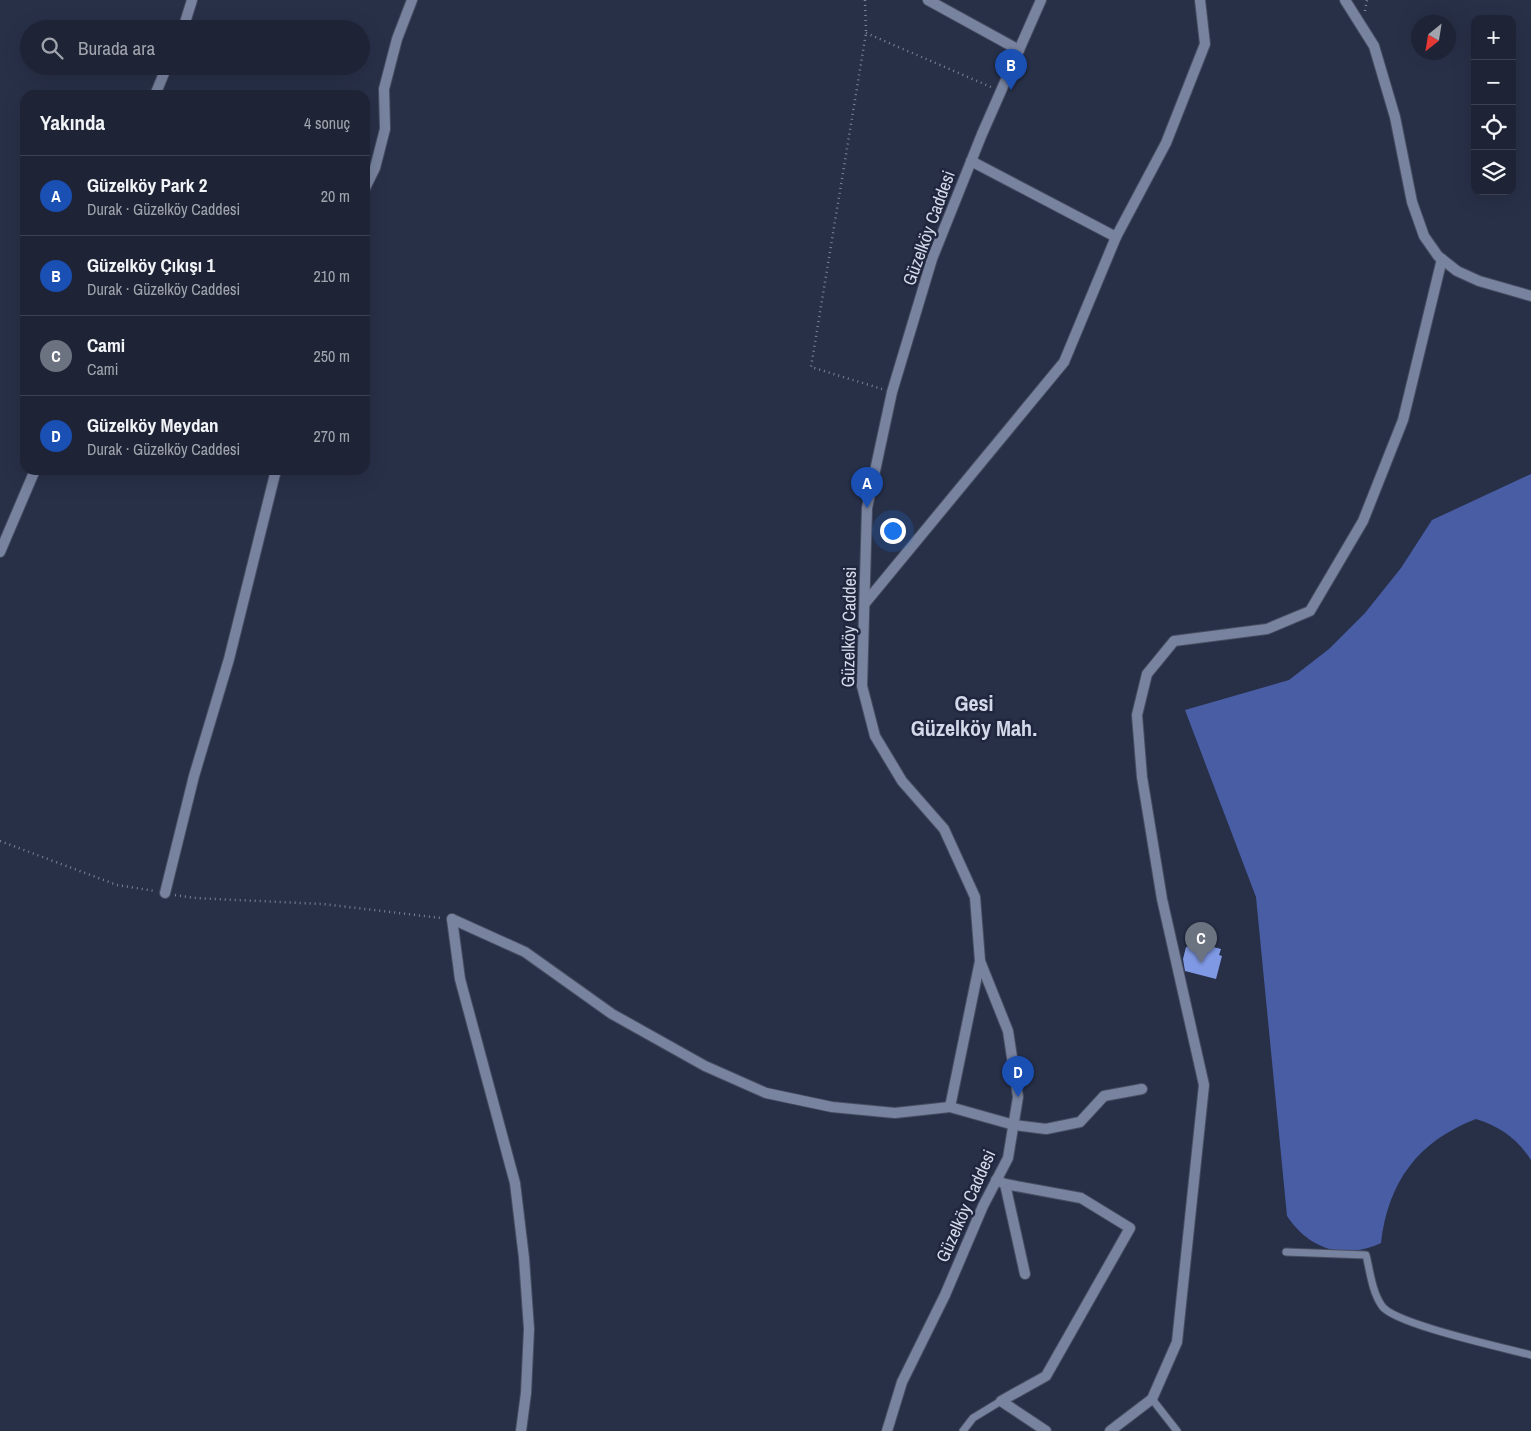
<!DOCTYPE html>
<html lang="tr">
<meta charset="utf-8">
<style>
body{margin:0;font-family:"Archivo Narrow",sans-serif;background:#2b3042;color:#f1f3f6}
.controls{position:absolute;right:15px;top:15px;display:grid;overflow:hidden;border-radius:10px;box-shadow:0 5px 20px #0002}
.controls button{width:45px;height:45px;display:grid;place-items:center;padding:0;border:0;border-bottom:1px solid #3c4151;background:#1e2436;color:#f1f3f6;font:25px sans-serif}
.compass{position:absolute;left:1411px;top:15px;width:45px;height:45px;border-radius:50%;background:#1e2436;box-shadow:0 5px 20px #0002;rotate:210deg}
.you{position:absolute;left:892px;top:530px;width:18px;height:18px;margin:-12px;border:4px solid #fff;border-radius:50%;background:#1a73e8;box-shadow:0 0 0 8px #1a73e833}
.badge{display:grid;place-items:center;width:32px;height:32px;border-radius:50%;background:#9bb4fd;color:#fff;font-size:16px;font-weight:700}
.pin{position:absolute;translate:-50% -41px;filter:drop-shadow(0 1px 2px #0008)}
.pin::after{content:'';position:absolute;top:26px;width:18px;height:15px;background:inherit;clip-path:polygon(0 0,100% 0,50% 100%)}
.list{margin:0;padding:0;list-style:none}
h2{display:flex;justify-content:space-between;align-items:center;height:65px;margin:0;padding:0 20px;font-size:21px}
h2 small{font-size:16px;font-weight:400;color:#a1a4ad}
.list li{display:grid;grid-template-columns:32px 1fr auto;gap:15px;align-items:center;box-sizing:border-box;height:80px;padding:0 20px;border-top:1px solid #3c4151}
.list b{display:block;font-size:19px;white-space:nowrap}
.list p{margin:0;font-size:16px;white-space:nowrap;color:#a1a4ad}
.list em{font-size:16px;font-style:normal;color:#a1a4ad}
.icon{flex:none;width:28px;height:28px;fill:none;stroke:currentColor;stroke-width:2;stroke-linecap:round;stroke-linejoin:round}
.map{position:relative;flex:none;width:1531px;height:1431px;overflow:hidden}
.search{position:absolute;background:#1e2436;box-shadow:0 5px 20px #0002;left:20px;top:20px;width:350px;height:55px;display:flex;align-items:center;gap:12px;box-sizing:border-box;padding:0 18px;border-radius:28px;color:#a1a4ad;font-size:19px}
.panel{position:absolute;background:#1e2436;box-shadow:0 5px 20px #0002;left:20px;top:90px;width:350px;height:385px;border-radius:15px}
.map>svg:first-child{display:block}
</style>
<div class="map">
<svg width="1531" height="1431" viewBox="0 0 1531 1431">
<rect width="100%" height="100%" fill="#283048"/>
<!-- forest -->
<path fill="#485da4" d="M 1531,474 L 1531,1160 C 1518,1139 1499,1126 1476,1119 C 1418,1141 1388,1182 1381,1243 C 1344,1260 1310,1250 1287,1216 L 1256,897 L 1185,710 L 1289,680 L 1329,649 L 1365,613 L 1401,568 L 1432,520 Z"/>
<!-- building -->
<polygon fill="#8099e5" points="1191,941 1221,949 1219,955 1222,956 1216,979 1185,971 1183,959 1186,947 1189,947"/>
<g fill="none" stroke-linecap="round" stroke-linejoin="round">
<defs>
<g id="service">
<path d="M 1286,1252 L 1366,1255 C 1370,1271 1372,1292 1382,1306 C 1394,1324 1505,1348 1531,1355"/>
<polyline points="1152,1399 1177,1431"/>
<polyline points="963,1431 973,1418 1001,1401"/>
</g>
<g id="minor">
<polyline points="928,0 1019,50"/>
<polyline points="183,29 192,0"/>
<polyline points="155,95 167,66"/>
<polyline points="971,161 1116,237"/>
<polyline points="365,188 375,168 385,129 384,89 397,39 412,0"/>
<polyline points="0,552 35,470"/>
<polyline points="866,602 1064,362 1116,237 1166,143 1205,44 1200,0"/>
<polyline points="165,893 194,776 229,659 276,470"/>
<polyline points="452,919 525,952 612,1014 705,1066 766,1093 832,1107 895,1113 950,1107"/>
<polyline points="452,919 460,979 515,1183 524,1258 529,1329 526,1393 521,1431"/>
<polyline points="980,961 950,1107 1014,1125 1046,1129 1080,1122 1104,1096 1142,1089"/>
<polyline points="996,1180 1005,1184 1081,1198 1130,1228 1046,1376 1001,1401 1046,1431"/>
<polyline points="1005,1184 1025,1274"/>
<polyline points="1110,1431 1152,1399 1177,1342 1204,1085 1162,899 1142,777 1137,715 1147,674 1174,641 1267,629 1310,611 1363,521 1403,420 1442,259"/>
</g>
<g id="tertiary">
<polyline points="1345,0 1374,46 1395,117 1412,202 1424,236 1438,256 1457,271 1479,281 1531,296"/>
<polyline points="887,1431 902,1382 945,1295 983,1206 1008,1158 1018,1097 1008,1031 980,961 975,897 944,829 902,781 875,736 862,686 867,508 892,392 932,259 982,134 1041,0"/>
</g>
</defs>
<!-- service casing -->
<use href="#service" stroke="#474e62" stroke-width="9"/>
<!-- minor casing -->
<use href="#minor" stroke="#474e62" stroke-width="12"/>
<!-- tertiary casing -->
<use href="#tertiary" stroke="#474e62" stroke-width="12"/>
<!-- path -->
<g stroke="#7c8397" stroke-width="2.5" stroke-dasharray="1 4" stroke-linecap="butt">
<polyline points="865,0 866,33 811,367 882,389"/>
<polyline points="1365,11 1367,0"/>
<polyline points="866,33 991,87"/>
<polyline points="0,841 117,885 155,891"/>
<polyline points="175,895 194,898 323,904 441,918"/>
</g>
<!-- service -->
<use href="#service" stroke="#78839f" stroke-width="7"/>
<!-- minor -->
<use href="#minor" stroke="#78839f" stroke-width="10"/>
<!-- tertiary -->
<use href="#tertiary" stroke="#78839f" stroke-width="10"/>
</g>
<g text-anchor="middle" stroke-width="5" stroke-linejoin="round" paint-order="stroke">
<!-- street labels -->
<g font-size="18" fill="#d3d9e9" stroke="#1f263e">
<text transform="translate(929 228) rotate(-70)" y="6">Güzelköy Caddesi</text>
<text transform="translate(849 627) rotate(-89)" y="6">Güzelköy Caddesi</text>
<text transform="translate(966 1206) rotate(-66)" y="6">Güzelköy Caddesi</text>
</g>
<!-- district labels -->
<g font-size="22" font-weight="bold" fill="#d3d9e9" stroke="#1f263e">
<text x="974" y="711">Gesi<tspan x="974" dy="25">Güzelköy Mah.</tspan></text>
</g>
</g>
</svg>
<div class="controls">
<button>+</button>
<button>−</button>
<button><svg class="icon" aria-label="locate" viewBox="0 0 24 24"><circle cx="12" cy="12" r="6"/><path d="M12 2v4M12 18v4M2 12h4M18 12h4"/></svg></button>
<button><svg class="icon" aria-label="layers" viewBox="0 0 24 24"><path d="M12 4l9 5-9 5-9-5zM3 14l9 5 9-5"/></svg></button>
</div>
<svg class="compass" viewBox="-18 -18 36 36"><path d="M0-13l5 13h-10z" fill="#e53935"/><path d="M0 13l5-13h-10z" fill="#a1a4ad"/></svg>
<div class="you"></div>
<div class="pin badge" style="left:867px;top:508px;background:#1a4fb4">A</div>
<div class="pin badge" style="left:1011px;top:90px;background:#1a4fb4">B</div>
<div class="pin badge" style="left:1201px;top:963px;background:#6b7280">C</div>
<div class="pin badge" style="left:1018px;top:1097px;background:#1a4fb4">D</div>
<div class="search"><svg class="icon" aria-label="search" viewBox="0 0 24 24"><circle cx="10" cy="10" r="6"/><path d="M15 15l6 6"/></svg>Burada ara</div>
<section class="panel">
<h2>Yakında<small>4 sonuç</small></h2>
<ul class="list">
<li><span class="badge" style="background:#1a4fb4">A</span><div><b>Güzelköy Park 2</b><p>Durak · Güzelköy Caddesi</p></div><em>20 m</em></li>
<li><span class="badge" style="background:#1a4fb4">B</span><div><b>Güzelköy Çıkışı 1</b><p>Durak · Güzelköy Caddesi</p></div><em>210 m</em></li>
<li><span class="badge" style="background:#6b7280">C</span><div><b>Cami</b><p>Cami</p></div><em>250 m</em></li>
<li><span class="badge" style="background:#1a4fb4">D</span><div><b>Güzelköy Meydan</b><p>Durak · Güzelköy Caddesi</p></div><em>270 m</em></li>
</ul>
</section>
</div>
